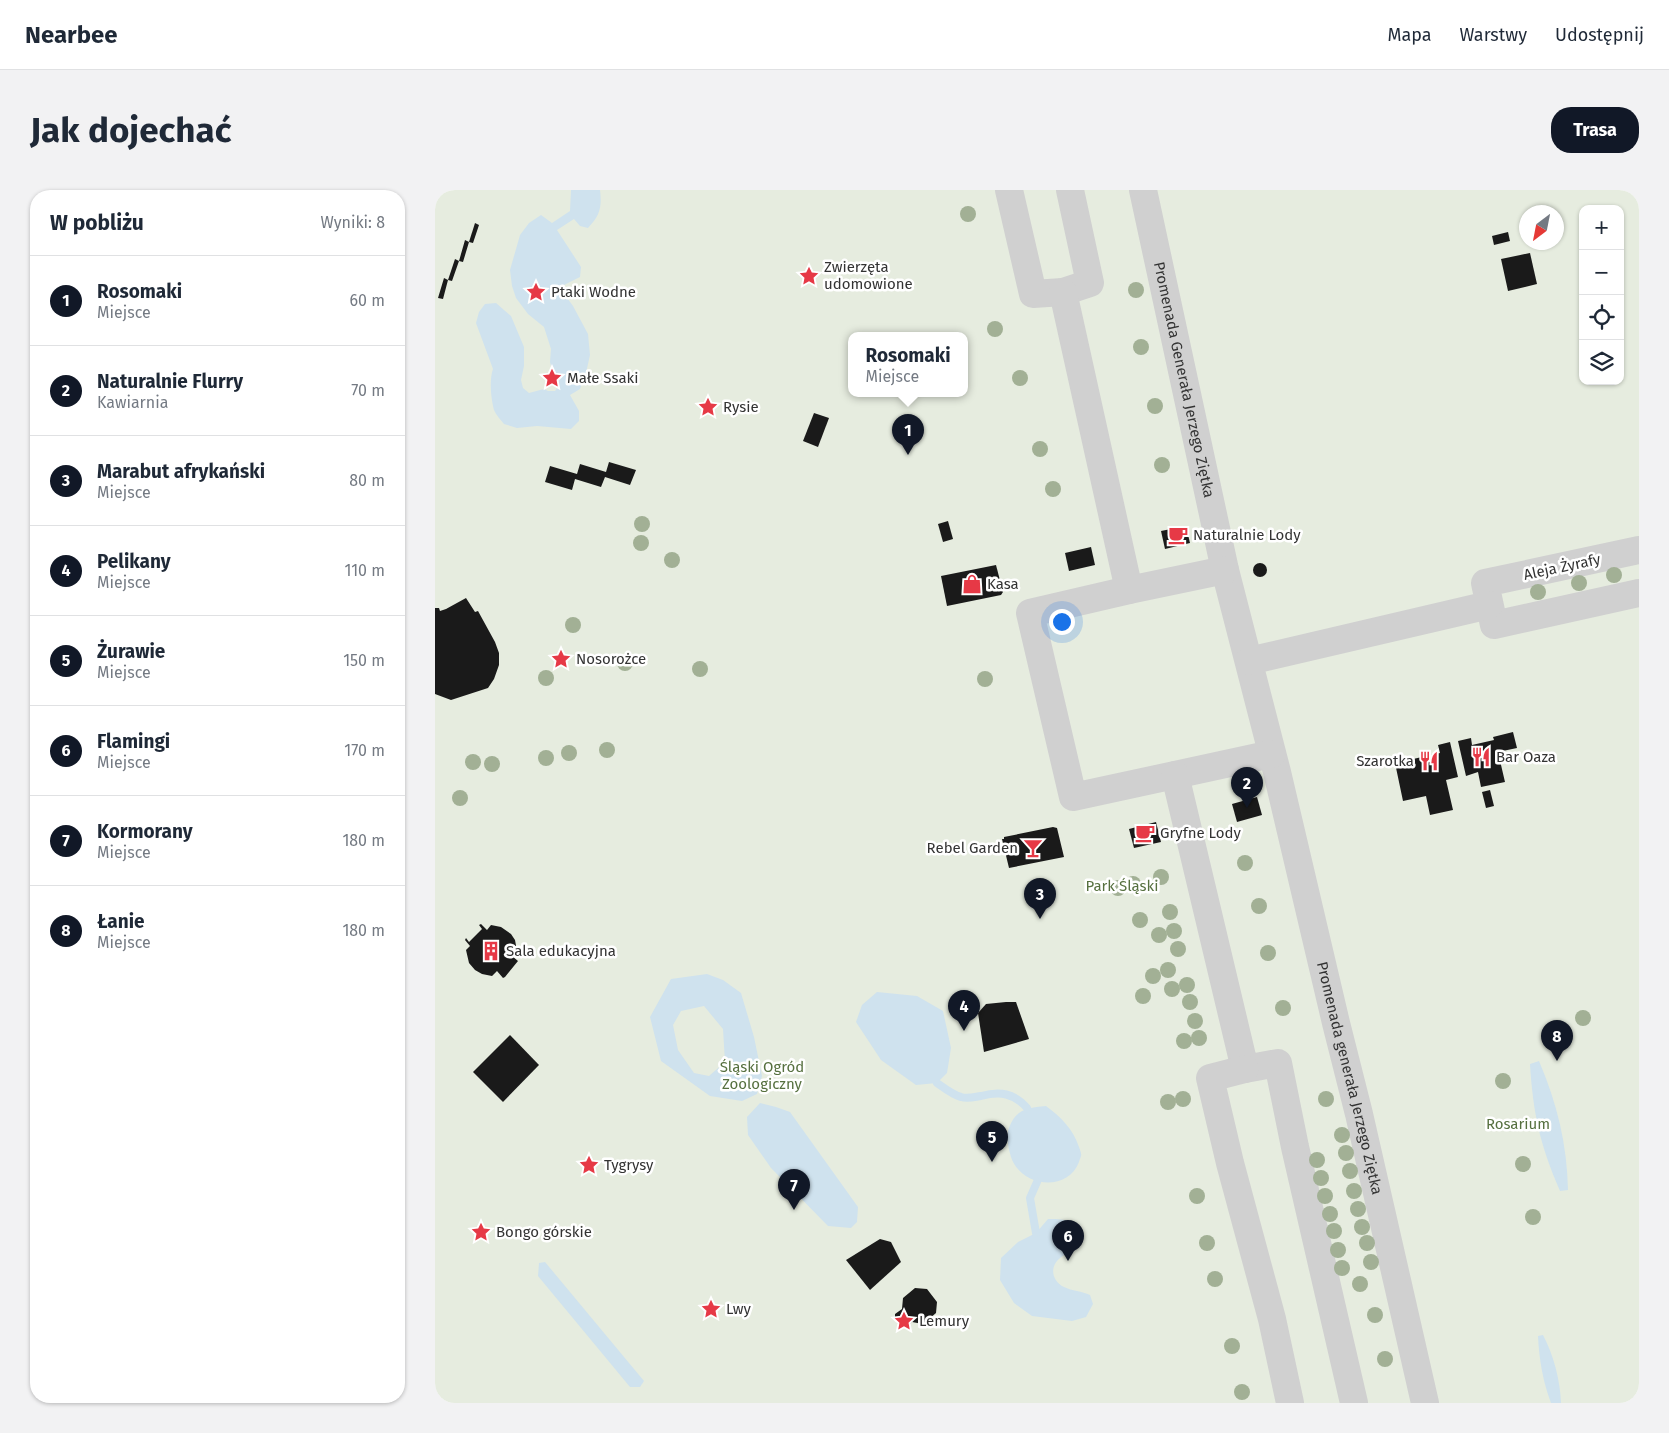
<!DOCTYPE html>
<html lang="pl">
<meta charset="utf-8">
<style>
body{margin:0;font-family:"Fira Sans",sans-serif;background:#f2f2f3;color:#1f2937}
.controls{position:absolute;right:15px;top:15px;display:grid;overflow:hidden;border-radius:10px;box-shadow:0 1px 4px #0004}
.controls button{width:45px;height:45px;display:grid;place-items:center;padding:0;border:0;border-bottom:1px solid #e0e1e3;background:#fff;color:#1f2937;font:25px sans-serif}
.compass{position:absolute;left:1084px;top:15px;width:45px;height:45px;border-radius:50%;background:#fff;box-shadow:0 1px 4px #0004;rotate:212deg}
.you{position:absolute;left:626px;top:431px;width:18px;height:18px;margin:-12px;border:4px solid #fff;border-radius:50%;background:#1a73e8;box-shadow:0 0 0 8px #1a73e833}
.badge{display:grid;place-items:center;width:32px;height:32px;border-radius:50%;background:#111827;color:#fff;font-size:16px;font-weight:700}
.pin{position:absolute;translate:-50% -41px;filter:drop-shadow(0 1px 2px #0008)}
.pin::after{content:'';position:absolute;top:26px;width:18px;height:15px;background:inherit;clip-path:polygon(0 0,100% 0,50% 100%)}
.popup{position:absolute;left:413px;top:142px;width:120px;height:65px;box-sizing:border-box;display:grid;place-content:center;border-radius:10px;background:#fff;filter:drop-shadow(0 1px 4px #0005);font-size:16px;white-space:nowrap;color:#747a83}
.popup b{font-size:19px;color:#1f2937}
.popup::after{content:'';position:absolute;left:50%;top:100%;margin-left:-10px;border:10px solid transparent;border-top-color:#fff}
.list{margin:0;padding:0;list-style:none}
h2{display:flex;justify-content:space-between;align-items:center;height:65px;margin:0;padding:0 20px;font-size:21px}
h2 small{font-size:16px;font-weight:400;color:#747a83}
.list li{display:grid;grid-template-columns:32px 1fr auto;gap:15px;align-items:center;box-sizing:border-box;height:90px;padding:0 20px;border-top:1px solid #e0e1e3}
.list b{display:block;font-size:19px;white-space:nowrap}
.list p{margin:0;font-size:16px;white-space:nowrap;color:#747a83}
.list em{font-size:16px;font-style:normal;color:#747a83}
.icon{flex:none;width:28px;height:28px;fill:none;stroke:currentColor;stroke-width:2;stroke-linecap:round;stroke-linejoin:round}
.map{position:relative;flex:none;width:1204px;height:1213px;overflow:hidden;border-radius:20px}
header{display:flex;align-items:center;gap:30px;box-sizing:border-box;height:70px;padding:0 25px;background:#fff;border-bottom:1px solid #e0e1e3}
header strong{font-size:24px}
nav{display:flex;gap:28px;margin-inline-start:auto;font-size:18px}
.intro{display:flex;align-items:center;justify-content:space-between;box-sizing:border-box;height:120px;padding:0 30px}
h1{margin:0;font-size:35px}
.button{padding:12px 22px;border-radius:20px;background:#111827;color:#fff;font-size:18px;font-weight:700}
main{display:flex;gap:30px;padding:0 30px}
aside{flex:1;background:#fff;border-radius:20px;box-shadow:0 1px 4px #0004}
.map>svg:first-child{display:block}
</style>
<header>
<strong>Nearbee</strong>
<nav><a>Mapa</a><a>Warstwy</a><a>Udostępnij</a></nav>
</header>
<div class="intro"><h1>Jak dojechać</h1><a class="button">Trasa</a></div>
<main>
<aside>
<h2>W pobliżu<small>Wyniki: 8</small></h2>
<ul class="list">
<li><span class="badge">1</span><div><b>Rosomaki</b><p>Miejsce</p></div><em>60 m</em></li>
<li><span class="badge">2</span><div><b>Naturalnie Flurry</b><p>Kawiarnia</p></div><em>70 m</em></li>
<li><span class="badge">3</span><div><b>Marabut afrykański</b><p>Miejsce</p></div><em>80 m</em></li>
<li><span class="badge">4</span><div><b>Pelikany</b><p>Miejsce</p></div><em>110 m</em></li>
<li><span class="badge">5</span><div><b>Żurawie</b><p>Miejsce</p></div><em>150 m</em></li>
<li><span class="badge">6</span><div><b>Flamingi</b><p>Miejsce</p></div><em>170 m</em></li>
<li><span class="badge">7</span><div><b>Kormorany</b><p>Miejsce</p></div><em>180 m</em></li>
<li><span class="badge">8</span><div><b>Łanie</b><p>Miejsce</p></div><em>180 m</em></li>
</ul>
</aside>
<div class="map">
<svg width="1204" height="1213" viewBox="0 0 1204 1213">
<rect width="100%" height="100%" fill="#fff"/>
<!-- green -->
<path fill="#e6ecdf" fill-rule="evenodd" d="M 0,0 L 1204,0 L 1204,1213 L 0,1213 ZM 1148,19 L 1185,19 L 1185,191 L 1148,191 ZM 1092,22 L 1122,22 L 1122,52 L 1092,52 ZM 417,146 L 529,146 L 529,204 L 417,204 Z"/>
<!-- water -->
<g fill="#cfe2ee" fill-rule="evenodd">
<path d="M 136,0 L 165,0 C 167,18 165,25 153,38 L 145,36 L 139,29 L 122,40 L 146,77 L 145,87 L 127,96 L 127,101 L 138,116 L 153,144 L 155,165 L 151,183 L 145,199 L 135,205 L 144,221 L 144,231 L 136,239 L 102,236 L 82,238 L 69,234 C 66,230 61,225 59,220 C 56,209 54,190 58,179 L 41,133 L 44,122 L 50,114 L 61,113 L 76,126 L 89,157 L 89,176 L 86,190 L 88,198 L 94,203 L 109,199 L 113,201 L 120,201 L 123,197 L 118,184 L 115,172 L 116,159 L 109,137 L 93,124 L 81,108 L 77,96 L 75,80 L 85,45 L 94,33 L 106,25 L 117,33 L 135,21 Z"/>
<path d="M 272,784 L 288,790 L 306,803 L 319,847 L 327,886 L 322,904 L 307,911 L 275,906 L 226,871 L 215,827 L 236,789 ZM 269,816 L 288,839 L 290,872 L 274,886 L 259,883 L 243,860 L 238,835 L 246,821 Z"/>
<polygon points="442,802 482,806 508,821 516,858 512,883 502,893 481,895 446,870 421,832 427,815"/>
<path d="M 1104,871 C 1122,913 1132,954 1133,1000 L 1125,1001 C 1105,955 1098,924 1095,874 Z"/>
<polygon points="325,913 341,917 355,922 423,1017 422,1032 416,1038 393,1036 336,978 313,945 312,927"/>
<path d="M 611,916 C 626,927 638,939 644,957 C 645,960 646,962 646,964 C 647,965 644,971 644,972 C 632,1003 586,997 576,967 C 574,960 571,948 573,941 C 580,919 591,918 611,916 Z"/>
<path d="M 613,1029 C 627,1029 639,1029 648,1043 C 647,1047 647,1051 644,1054 C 639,1061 631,1063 625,1068 C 614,1077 617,1091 629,1097 C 637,1101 647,1101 655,1105 L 658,1114 L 651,1127 L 637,1131 L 597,1126 L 579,1113 L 565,1090 L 566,1068 L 583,1052 L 601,1043 Z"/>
<polygon points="110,1072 209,1191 205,1197 195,1197 103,1086 104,1073"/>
<path d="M 1108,1145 C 1119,1166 1125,1190 1126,1213 L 1116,1213 C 1108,1192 1104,1169 1103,1146 Z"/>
</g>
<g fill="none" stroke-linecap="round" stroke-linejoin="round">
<!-- stream -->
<g stroke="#cfe2ee" stroke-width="8">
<path d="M 502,893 C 509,898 518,905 526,907 C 533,909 539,907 546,906 C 565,901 579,903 592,918"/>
<polyline points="601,1043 595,1008 602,992"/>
</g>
</g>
<!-- building -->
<g fill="#1a1a1a">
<polygon points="40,33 44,35 38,53 34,52"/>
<polygon points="1073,42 1075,51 1059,55 1057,46"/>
<polygon points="30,50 34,52 28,72 24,71 17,91 13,90 8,109 3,108 9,88 13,90 20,69 24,71"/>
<polygon points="1095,63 1102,94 1073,101 1066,69"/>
<polygon points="379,223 394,228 383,257 368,251"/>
<polygon points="174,272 201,280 195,295 170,287 166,297 140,289 137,300 110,292 115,276 142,284 145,274 171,282"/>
<polygon points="513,331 518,349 508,352 503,334"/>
<polygon points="751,336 755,353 730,359 726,341"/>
<polygon points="656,357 660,375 634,381 630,363"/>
<circle cx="825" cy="380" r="7"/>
<polygon points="561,375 568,402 566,405 512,416 506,386"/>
<polygon points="31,408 40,422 43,421 60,452 64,463 64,475 59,489 53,498 16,510 0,504 0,418 4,418 5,421 11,419"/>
<polygon points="1078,542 1082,558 1063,562 1070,592 1046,597 1043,582 1031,586 1023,551 1036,548 1037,555 1059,550 1058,547"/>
<polygon points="1015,552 1023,587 1011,590 1018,620 995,625 991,606 968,611 960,573 1005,563 1003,555"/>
<polygon points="1055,600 1059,616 1051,618 1047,602"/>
<polygon points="822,607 827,625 802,632 797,614"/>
<polygon points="721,632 726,652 699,658 694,639"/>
<polygon points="618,637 622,638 629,667 574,678 567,649 569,649 569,647"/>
<polygon points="46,734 52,740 56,735 66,737 76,744 80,750 82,761 77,766 83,771 70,787 68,788 62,781 57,786 47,784 40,780 34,773 31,760 35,756 30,750 31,748 34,752 47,739 44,735"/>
<polygon points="571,812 581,812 594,849 549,862 543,823 551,814"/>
<polygon points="75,845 104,875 68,912 38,882"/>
<polygon points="445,1049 456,1052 466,1072 435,1100 411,1070"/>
<polygon points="480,1098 492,1099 502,1112 501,1123 488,1134 477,1132 471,1137 465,1136 460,1130 460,1124 467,1119 468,1108"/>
</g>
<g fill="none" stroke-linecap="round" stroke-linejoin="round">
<!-- minor -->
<g stroke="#d0d0d0" stroke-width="28">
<polyline points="574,0 598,104 628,102 655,93 635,0"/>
<path id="s1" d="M 708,0 L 790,380 L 842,582 L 901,833 L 924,924 L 990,1213"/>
<polyline points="628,102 694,400"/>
<polyline points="1204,360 1050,393 1059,435 1204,403"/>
<polyline points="790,380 694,400 595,423 638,607 837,564"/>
<polyline points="814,471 1054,415"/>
<polyline points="740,585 810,879 843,873 860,957 919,1213"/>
<polyline points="810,879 775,888 795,973 837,1129 855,1213"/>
</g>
</g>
<!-- trees -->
<g fill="#a2b095">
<circle cx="533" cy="24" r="8"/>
<circle cx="701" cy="100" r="8"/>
<circle cx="560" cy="139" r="8"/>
<circle cx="706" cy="157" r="8"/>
<circle cx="585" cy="188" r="8"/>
<circle cx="720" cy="216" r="8"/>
<circle cx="605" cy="259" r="8"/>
<circle cx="727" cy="275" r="8"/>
<circle cx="618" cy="299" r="8"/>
<circle cx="207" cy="334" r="8"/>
<circle cx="206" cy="353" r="8"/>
<circle cx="237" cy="370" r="8"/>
<circle cx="1179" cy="385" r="8"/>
<circle cx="1144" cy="393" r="8"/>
<circle cx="1103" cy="402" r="8"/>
<circle cx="138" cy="435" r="8"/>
<circle cx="190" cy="473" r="8"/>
<circle cx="265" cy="479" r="8"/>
<circle cx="111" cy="488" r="8"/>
<circle cx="550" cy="489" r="8"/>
<circle cx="172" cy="560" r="8"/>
<circle cx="134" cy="563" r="8"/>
<circle cx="111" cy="568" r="8"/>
<circle cx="38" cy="572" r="8"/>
<circle cx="57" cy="574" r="8"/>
<circle cx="25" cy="608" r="8"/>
<circle cx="810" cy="673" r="8"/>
<circle cx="726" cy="687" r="8"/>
<circle cx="698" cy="694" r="8"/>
<circle cx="683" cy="698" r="8"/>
<circle cx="824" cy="716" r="8"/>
<circle cx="735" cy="722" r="8"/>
<circle cx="705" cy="730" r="8"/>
<circle cx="739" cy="741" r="8"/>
<circle cx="724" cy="745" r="8"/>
<circle cx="743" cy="759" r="8"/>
<circle cx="833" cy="763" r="8"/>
<circle cx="733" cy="780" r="8"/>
<circle cx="718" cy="786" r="8"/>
<circle cx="752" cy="795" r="8"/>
<circle cx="737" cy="799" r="8"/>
<circle cx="708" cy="806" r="8"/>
<circle cx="755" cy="812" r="8"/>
<circle cx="848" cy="818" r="8"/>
<circle cx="1148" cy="828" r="8"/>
<circle cx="760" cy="831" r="8"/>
<circle cx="764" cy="848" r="8"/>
<circle cx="749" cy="851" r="8"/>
<circle cx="1068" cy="891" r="8"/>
<circle cx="748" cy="909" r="8"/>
<circle cx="891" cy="909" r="8"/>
<circle cx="733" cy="912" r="8"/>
<circle cx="907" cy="945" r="8"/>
<circle cx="911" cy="963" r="8"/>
<circle cx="882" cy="970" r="8"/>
<circle cx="1088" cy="974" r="8"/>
<circle cx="915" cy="981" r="8"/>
<circle cx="886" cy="988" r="8"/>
<circle cx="919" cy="1001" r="8"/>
<circle cx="762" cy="1006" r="8"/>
<circle cx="890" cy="1006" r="8"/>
<circle cx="923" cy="1019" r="8"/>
<circle cx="895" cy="1024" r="8"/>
<circle cx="1098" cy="1027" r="8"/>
<circle cx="927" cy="1037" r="8"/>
<circle cx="899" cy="1041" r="8"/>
<circle cx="772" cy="1053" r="8"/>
<circle cx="932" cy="1053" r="8"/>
<circle cx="903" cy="1060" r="8"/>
<circle cx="936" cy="1072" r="8"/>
<circle cx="907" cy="1078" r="8"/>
<circle cx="780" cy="1089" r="8"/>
<circle cx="925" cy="1094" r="8"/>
<circle cx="940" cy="1125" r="8"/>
<circle cx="797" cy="1156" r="8"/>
<circle cx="950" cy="1169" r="8"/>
<circle cx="807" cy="1202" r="8"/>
</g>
<!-- icons -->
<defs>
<symbol id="sight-bare" viewBox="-9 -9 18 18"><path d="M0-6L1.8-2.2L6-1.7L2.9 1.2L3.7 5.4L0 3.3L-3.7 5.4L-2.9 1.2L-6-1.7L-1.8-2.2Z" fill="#e63946" stroke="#fff" stroke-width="2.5" paint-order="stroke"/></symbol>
<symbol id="cafe-bare" viewBox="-9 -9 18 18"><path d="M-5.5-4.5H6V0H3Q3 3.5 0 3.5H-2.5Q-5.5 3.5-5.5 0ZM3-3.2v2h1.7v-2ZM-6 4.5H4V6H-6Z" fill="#e63946" stroke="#fff" stroke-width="2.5" paint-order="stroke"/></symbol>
<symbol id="shop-bare" viewBox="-9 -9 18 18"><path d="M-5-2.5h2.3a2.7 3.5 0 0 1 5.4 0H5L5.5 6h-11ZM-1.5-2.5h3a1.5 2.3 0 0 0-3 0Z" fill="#e63946" stroke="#fff" stroke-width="2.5" paint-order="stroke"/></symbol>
<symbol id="restaurant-bare" viewBox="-9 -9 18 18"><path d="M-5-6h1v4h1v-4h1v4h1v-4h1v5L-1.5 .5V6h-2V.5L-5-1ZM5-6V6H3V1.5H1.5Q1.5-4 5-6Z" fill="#e63946" stroke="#fff" stroke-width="2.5" paint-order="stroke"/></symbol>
<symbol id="bar-bare" viewBox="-9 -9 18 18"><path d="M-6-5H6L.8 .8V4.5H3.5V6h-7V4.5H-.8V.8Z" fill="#e63946" stroke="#fff" stroke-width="2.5" paint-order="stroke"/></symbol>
<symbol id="building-bare" viewBox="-9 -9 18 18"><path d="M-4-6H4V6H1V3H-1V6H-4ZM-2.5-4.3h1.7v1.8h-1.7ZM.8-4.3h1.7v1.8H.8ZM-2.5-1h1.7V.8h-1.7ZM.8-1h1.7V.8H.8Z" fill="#e63946" stroke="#fff" stroke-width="2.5" paint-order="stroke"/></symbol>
</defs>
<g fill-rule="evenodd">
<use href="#sight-bare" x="360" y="72" width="28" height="28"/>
<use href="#sight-bare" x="87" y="88" width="28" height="28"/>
<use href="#sight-bare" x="103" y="174" width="28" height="28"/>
<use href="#sight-bare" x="259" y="203" width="28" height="28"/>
<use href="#cafe-bare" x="729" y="331" width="28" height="28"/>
<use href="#shop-bare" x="523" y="380" width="28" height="28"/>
<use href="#sight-bare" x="112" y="455" width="28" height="28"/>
<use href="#restaurant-bare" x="1032" y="553" width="28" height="28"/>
<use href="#restaurant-bare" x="980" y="557" width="28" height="28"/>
<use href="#cafe-bare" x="696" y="629" width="28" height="28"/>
<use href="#bar-bare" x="584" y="644" width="28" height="28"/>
<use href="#building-bare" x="42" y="747" width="28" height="28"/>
<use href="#sight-bare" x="140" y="961" width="28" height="28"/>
<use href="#sight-bare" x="32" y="1028" width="28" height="28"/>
<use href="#sight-bare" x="262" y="1105" width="28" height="28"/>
<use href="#sight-bare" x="455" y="1117" width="28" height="28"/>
</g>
<g text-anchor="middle" stroke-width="5" stroke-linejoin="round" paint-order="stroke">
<!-- poi labels -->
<g font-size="15" fill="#333" stroke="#fff" text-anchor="start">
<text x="389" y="82">Zwierzęta<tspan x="389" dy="17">udomowione</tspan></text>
<text x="116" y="107">Ptaki Wodne</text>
<text x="132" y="193">Małe Ssaki</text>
<text x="288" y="222">Rysie</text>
<text x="758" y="350">Naturalnie Lody</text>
<text x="552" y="399">Kasa</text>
<text x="141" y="474">Nosorożce</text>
<text x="1061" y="572">Bar Oaza</text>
<text x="979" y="576" text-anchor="end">Szarotka</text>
<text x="725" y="648">Gryfne Lody</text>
<text x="583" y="663" text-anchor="end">Rebel Garden</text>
<text x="71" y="766">Sala edukacyjna</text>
<text x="169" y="980">Tygrysy</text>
<text x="61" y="1047">Bongo górskie</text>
<text x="291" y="1124">Lwy</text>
<text x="484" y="1136">Lemury</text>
</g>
<!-- street labels -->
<g font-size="15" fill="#333" stroke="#fff">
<text dy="5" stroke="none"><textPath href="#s1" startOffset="194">Promenada Generała Jerzego Ziętka</textPath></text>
<text transform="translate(1127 377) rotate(-12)" y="5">Aleja Żyrafy</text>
<text dy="5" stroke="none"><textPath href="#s1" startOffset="912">Promenada generała Jerzego Ziętka</textPath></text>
</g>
<!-- park labels -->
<g font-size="15" fill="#56703f" stroke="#fff">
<text x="687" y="701">Park Śląski</text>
<text x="327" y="882">Śląski Ogród<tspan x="327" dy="17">Zoologiczny</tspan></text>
<text x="1083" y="939">Rosarium</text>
</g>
</g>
</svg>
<div class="controls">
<button>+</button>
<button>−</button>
<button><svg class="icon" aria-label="locate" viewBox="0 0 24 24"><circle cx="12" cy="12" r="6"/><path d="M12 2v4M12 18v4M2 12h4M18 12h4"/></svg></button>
<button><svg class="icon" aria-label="layers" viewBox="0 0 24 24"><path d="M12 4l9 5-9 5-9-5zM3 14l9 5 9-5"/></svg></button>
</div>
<svg class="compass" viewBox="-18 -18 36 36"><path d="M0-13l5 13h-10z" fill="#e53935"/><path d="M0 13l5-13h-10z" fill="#747a83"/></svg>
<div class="you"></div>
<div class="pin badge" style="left:473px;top:265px">1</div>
<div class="popup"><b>Rosomaki</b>Miejsce</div>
<div class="pin badge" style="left:812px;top:618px">2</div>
<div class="pin badge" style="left:605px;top:729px">3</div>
<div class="pin badge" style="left:529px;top:841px">4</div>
<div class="pin badge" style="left:557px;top:972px">5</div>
<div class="pin badge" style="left:633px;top:1071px">6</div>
<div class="pin badge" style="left:359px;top:1020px">7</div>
<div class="pin badge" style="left:1122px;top:871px">8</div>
</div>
</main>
